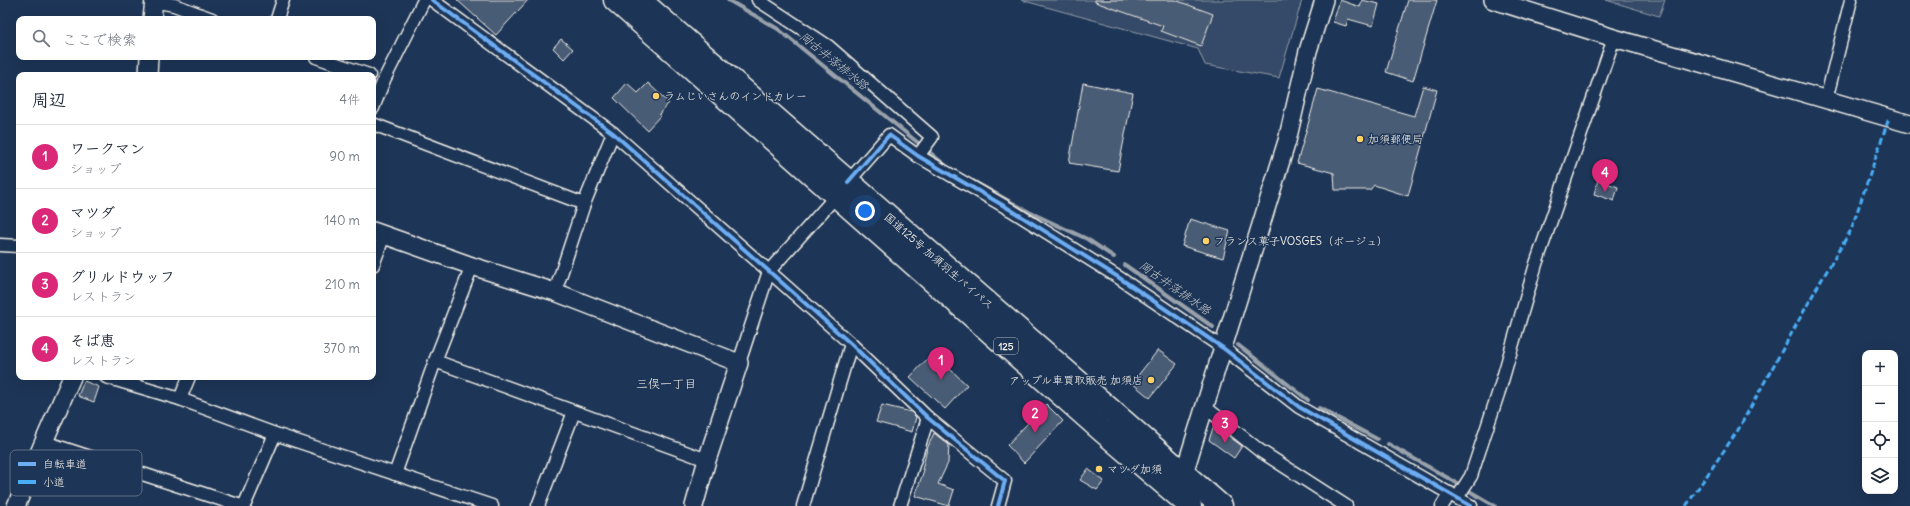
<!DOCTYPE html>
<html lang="ja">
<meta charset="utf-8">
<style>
body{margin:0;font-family:Delius,"Klee One",sans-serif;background:#f2f2f3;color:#1f2937}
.controls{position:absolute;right:12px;bottom:12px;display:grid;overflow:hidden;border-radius:8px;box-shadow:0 4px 16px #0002}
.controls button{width:36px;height:36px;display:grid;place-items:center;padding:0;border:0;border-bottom:1px solid #e0e1e3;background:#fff;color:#1f2937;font:20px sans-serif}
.you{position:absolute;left:865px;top:211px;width:14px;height:14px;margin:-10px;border:3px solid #fff;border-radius:50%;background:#1a73e8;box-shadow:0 0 0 6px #1a73e833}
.badge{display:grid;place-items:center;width:26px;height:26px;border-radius:50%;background:#db2777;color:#fff;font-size:13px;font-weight:700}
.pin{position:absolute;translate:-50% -33px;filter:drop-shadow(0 1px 2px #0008)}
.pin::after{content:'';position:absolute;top:21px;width:14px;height:12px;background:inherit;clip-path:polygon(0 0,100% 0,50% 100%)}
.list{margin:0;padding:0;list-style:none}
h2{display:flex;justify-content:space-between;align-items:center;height:52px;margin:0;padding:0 16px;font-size:17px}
h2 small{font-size:13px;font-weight:400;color:#747a83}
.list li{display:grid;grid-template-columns:26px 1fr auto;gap:12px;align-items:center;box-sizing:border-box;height:64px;padding:0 16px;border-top:1px solid #e0e1e3}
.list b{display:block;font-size:15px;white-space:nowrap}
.list p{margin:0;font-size:13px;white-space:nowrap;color:#747a83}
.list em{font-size:13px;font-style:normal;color:#747a83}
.icon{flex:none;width:22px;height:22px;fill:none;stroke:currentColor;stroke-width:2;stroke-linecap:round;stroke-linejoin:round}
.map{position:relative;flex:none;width:1910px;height:506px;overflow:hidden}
.search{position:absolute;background:#fff;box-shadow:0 4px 16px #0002;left:16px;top:16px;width:360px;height:44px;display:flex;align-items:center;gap:10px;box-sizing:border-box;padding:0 14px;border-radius:8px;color:#747a83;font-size:15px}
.panel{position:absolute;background:#fff;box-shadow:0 4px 16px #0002;left:16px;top:72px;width:360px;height:308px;border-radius:8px}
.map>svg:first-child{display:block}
</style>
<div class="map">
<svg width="1910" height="506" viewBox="0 0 1910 506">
<rect width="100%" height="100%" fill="#1d3557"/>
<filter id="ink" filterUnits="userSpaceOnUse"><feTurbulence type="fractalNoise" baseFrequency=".025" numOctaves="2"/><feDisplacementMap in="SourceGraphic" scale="8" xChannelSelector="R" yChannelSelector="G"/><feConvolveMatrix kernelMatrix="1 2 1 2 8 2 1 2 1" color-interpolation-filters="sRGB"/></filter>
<g filter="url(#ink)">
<!-- green -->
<g fill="#354a67" stroke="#949ea8">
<polygon points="1021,0 1302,0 1279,78 1205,65 1198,49"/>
<polygon points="1606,0 1665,0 1659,16"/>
</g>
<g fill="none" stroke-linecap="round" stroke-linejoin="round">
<!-- stream -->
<g stroke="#9aa2ab" stroke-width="4">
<polyline points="728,0 778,29 922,146"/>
<polyline points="928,151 945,165"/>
<polyline points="973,181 1029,212 1087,239 1114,257"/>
<polyline points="1125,265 1213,327"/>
<polyline points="1238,345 1308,400"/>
<polyline points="1319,408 1377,439"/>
<polyline points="1388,444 1462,486"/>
<polyline points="1471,492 1495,506"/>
</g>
</g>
<!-- building -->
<g fill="#485b74" stroke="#f4f1e8">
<polygon points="457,0 528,0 496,35"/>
<polygon points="1095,0 1175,0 1213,14 1201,46 1161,31 1163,26 1095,2"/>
<polygon points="1340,0 1360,7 1362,0 1379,4 1373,26 1348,19 1346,26 1333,22"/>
<polygon points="1408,0 1437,0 1413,81 1386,72"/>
<polygon points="561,39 573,49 564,59 553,48"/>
<polygon points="627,83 638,93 648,83 669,103 659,114 661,115 647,130 614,98"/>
<polygon points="1083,83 1133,93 1118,171 1069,163"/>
<polygon points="1423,86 1437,90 1408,196 1374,185 1370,190 1335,190 1334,173 1297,163 1318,89 1414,116"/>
<polygon points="1598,180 1618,187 1614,201 1594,194"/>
<polygon points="1190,219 1230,231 1223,258 1182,246"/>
<polygon points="1158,350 1177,364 1150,398 1132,383"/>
<polygon points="933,353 967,385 945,409 910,377"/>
<polygon points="84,381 99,387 94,402 78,396"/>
<polygon points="1046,404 1063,421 1024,463 1007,445"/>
<polygon points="882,405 911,412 916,417 912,432 876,422"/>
<polygon points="1214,425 1242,446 1234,458 1209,440"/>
<polygon points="934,433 949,445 948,463 938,484 954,490 949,506 915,496 924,470 922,470 927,449"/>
<polygon points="1088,469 1104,481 1097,490 1080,480"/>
</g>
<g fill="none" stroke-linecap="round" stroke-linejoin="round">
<defs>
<g id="street">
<polyline points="432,0 613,133 851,344 928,418 1005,481 998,506"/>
<polyline points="758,0 828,46 932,137 918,156"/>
<polyline points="153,1 174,5 212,19"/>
<polyline points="277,19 283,0"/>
<polyline points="316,57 369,75"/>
<polyline points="1826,100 1851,0"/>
<polyline points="373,108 384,80 424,0"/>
<polyline points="373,124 584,204"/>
<polyline points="848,182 889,135 918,156 1011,210 1118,277 1223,348 1299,407 1471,506"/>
<polyline points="0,245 19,246"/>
<polyline points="373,265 384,235"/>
<polyline points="555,292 584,204 613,133"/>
<polyline points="435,361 707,460"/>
<polyline points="739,363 769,271 837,195"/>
<polyline points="106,377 180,399 275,434 492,506"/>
<polyline points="180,399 189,377"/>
<polyline points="1205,407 1259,450 1346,506"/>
<polyline points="44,442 241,506"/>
<polyline points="395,474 435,361 472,266"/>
<polyline points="1457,498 1471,476 1500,388 1536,264 1614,38"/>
<polyline points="244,506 275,434"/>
<polyline points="538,506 574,412"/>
<polyline points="803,506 851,344"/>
<polyline points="900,506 928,418"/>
<polyline points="1442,506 1450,493"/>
</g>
<g id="secondary">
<polyline points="1493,0 1614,38 1910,124"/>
<polyline points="152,19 154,0"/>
<polyline points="148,75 149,57"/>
<polyline points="373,231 472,266 555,292 739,363 707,460 694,506"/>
<polyline points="1181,483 1287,141 1308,51 1324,0"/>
<polyline points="16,506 72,377"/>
</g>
<g id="highway">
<polyline points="615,0 1101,430 1190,506"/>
<polyline points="640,0 1221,506"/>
</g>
</defs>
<!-- street casing -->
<use href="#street" stroke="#f4f1e8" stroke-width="15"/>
<!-- secondary casing -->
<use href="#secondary" stroke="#f4f1e8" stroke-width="20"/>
<!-- highway casing -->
<use href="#highway" stroke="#f4f1e8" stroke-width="25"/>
<!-- street -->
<use href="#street" stroke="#1d3557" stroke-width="12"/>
<!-- secondary -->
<use href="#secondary" stroke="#1d3557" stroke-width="17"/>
<!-- highway -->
<use href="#highway" stroke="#1d3557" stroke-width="22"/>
<!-- quiet -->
<polyline stroke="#49aef6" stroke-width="3" stroke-dasharray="6 3" stroke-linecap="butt" points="1686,506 1738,430 1815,291 1851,230 1889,118"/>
<defs>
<g id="cycleway">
<polyline points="432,0 613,133 851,344 928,418 1005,481 998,506"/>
<polyline points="848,182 889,135 918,156 1011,210 1118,277 1223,348 1299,407 1471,506"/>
</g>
</defs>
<!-- cycleway casing -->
<use href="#cycleway" stroke="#1d3557" stroke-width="6"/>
<!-- cycleway -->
<use href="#cycleway" stroke="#6dadf4" stroke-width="4"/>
</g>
</g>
<!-- markers -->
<g fill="#ffd166" stroke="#1d3557" stroke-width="1.5">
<circle cx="656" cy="96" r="4"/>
<circle cx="1360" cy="139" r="4"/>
<circle cx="1206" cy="241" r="4"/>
<circle cx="1151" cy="380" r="4"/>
<circle cx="1099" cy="469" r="4"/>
</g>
<g text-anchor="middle" stroke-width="3" stroke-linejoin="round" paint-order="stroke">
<!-- shield labels -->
<rect fill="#1d3557" stroke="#b4b9bc" stroke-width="1" x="994" y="338" width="24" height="16" rx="3"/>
<g font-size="10" font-weight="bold" fill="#f4f1e8">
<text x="1006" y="350">125</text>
</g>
<!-- poi labels -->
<g font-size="11" fill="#f4f1e8" stroke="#1d3557" text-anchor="start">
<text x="664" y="100">ラムじいさんのインドカレー</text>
<text x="1368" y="143">加須郵便局</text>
<text x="1214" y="245">フランス菓子VOSGES（ボージュ）</text>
<text x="1143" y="384" text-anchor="end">アップル車買取販売 加須店</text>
<text x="1107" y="473">マツダ加須</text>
</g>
<!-- street labels -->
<g font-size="11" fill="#f4f1e8" stroke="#1d3557">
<text transform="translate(939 261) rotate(41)" y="4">国道125号 加須羽生バイパス</text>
</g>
<!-- water labels -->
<g font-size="12" font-style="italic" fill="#c0c3c4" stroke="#1d3557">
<text transform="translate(834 61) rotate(39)" y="4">岡古井落排水路</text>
<text transform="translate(1175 288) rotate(35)" y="4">岡古井落排水路</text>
</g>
<!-- neighbourhood labels -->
<g font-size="12" fill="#f4f1e8" stroke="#1d3557">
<text x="666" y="388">三俣一丁目</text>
</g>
</g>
<!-- legend -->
<rect x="10" y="450" width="132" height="46" rx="6" fill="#1d3557" stroke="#5e6d82" stroke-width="1"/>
<rect x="18" y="462" width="18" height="4" fill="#6dadf4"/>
<rect x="18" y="480" width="18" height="4" fill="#49aef6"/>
<g font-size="11" fill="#f4f1e8">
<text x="43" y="468">自転車道</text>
<text x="43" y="486">小道</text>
</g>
</svg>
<div class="controls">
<button>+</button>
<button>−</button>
<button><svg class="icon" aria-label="locate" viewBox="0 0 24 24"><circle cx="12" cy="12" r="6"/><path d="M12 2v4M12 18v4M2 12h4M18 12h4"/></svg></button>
<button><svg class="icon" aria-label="layers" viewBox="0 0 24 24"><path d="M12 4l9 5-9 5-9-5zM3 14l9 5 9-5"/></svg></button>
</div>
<div class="you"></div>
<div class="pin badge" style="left:941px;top:380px">1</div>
<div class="pin badge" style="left:1035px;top:433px">2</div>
<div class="pin badge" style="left:1225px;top:443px">3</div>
<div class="pin badge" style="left:1605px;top:192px">4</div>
<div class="search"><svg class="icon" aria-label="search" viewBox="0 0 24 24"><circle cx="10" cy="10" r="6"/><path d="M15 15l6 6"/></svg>ここで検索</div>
<section class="panel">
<h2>周辺<small>4件</small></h2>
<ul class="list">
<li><span class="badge">1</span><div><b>ワークマン</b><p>ショップ</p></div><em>90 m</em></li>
<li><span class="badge">2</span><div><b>マツダ</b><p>ショップ</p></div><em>140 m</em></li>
<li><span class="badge">3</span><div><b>グリルドウッフ</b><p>レストラン</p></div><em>210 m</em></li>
<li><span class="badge">4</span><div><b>そば恵</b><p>レストラン</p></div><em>370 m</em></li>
</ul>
</section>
</div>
